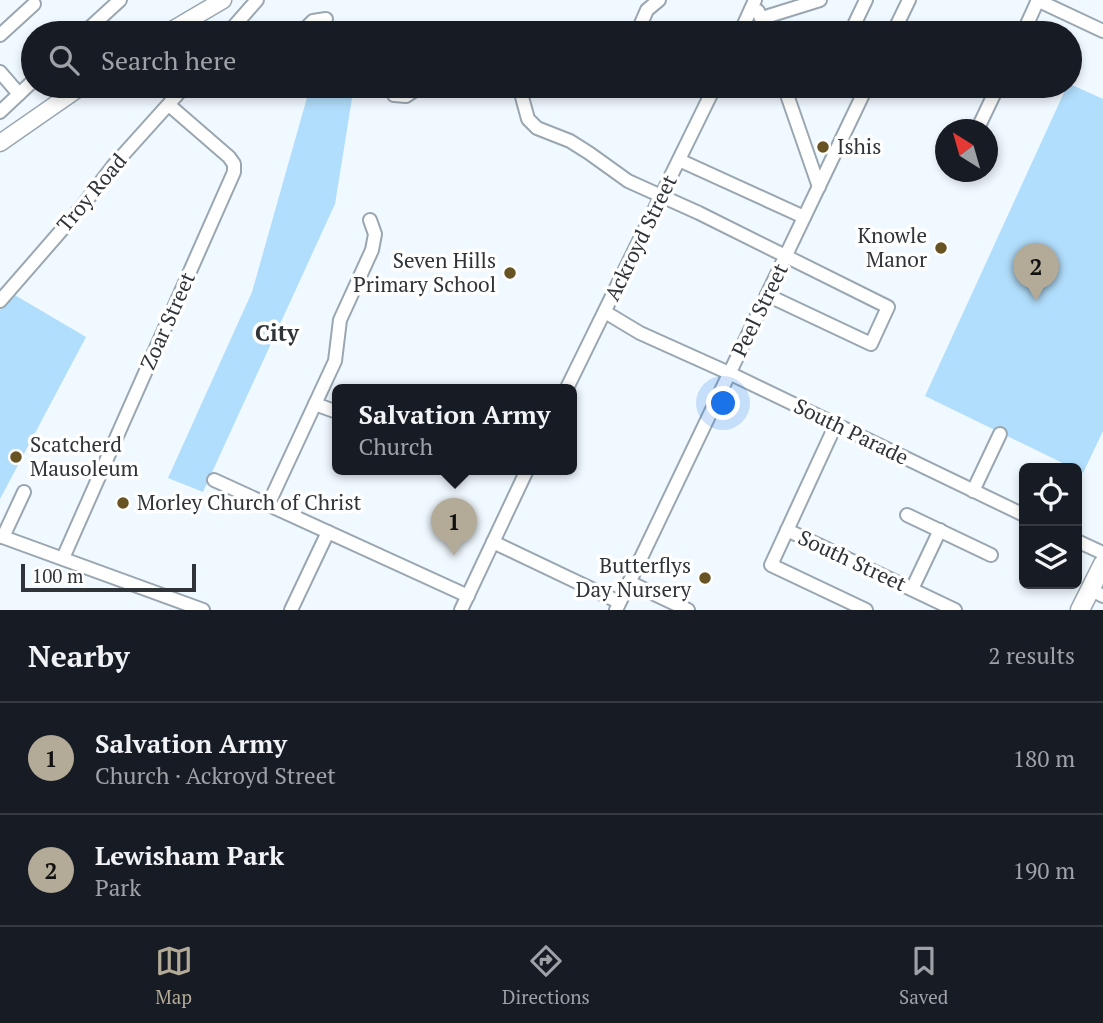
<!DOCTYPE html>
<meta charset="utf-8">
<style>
body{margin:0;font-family:"PT Serif",serif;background:#242831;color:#f1f3f6}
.controls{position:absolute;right:21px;bottom:21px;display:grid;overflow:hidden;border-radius:10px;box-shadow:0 4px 10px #0003}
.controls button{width:63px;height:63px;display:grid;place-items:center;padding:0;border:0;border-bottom:2px solid #363941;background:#171b24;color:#f1f3f6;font:35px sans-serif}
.compass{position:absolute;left:935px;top:119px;width:63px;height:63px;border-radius:50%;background:#171b24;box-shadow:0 4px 10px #0003;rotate:323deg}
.scale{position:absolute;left:21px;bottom:18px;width:175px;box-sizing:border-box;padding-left:7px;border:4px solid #2f3438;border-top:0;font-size:19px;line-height:24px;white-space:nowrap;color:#2f3438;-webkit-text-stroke:5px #fff;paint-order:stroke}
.you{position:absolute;left:724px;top:404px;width:24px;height:24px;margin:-18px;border:5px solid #fff;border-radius:50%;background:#1a73e8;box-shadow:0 0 0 10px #1a73e833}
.badge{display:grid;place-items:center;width:46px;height:46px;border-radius:50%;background:#b3ab97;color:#111;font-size:23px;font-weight:700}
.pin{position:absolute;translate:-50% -58px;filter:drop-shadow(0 2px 4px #0008)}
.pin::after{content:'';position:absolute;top:37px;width:24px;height:21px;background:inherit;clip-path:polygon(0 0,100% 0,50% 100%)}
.popup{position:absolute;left:332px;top:384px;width:245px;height:91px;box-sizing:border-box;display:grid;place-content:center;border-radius:10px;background:#171b24;filter:drop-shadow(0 2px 5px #0005);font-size:23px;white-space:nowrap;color:#9ea1a6}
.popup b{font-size:26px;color:#f1f3f6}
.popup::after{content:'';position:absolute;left:50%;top:100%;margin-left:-14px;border:14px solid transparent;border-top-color:#171b24}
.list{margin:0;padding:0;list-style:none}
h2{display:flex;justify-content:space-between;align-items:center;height:91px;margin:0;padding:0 28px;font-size:30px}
h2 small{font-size:23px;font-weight:400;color:#9ea1a6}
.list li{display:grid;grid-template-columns:46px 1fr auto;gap:21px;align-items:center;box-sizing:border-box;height:112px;padding:0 28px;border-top:2px solid #363941}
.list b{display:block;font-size:26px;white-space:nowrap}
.list p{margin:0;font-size:23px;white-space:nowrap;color:#9ea1a6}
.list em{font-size:23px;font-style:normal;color:#9ea1a6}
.icon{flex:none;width:38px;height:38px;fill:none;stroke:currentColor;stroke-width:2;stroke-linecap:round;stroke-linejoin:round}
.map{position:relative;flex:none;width:1103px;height:610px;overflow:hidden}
.search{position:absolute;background:#171b24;box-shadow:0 4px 10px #0003;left:21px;right:21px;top:21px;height:77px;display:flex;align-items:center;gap:18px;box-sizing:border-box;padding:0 24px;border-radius:38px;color:#9ea1a6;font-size:26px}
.sheet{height:315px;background:#171b24}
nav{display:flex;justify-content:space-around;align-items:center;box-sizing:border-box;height:98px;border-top:2px solid #363941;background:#171b24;font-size:19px;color:#9ea1a6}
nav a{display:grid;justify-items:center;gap:4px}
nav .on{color:#b3ab97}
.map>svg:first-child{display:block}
</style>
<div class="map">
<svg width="1103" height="610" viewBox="0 0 1103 610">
<rect width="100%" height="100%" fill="#f0f9ff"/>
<!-- green -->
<g fill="#b1defc">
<polygon points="1070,84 1103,99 1103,431 1083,473 925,396 1067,86"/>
<polygon points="313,86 354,86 335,204 203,492 168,478 252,292 310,87"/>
<polygon points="13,294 86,337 0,499 0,310"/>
</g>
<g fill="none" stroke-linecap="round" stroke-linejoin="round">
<defs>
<g id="minor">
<polyline points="1037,0 1103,31"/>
<polyline points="758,11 767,33"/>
<polyline points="762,18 820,0"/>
<polyline points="855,23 866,0"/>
<polyline points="84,33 120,0"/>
<polyline points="228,33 257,0"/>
<polyline points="301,33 313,21 326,19"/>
<polyline points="637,33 647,10 659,0"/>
<polyline points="740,33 755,0"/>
<polyline points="893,33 909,0"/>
<polyline points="1023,33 1038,0"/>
<polyline points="0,35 34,4"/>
<polyline points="0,72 19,94"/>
<polyline points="454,86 470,86"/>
<polyline points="519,86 528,119 537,128 570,141 589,153 628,181 699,213 888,307 871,344 767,295"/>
<polyline points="784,86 819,187"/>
<polyline points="394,95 406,96 421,86"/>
<polyline points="0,112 33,81"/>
<polyline points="977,130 998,86"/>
<polyline points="679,160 804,217"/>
<polyline points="0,301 80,209 113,166 185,86"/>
<polyline points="605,312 640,333 729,373 1024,515"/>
<polyline points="566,390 715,86"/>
<polyline points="315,404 337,412"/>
<polyline points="836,424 771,565 866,610"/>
<polyline points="214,480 468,596"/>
<polyline points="973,491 1000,434"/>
<polyline points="268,505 335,361 340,320 372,250 375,234 370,220"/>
<polyline points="907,515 991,555"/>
<polyline points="787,530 955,610"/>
<polyline points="0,536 203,610"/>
<polyline points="3,537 24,492"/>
<polyline points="1077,541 1103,553"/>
<polyline points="493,542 619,602"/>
<polyline points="63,558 234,172 234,164 229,157 169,105"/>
<polyline points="629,582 688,610"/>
<polyline points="912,589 940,530"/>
<polyline points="1090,589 1103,596"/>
<polyline points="291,610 328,532"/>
<polyline points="461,610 527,470"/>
<polyline points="616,610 867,86"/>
</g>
<g id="tertiary">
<polyline points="167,33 223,0"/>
<polyline points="0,143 82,86"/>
</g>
<polyline id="secondary" points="1080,610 1103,564"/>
</defs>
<!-- minor casing -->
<use href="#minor" stroke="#9aa7b1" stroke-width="16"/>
<!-- tertiary casing -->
<use href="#tertiary" stroke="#9aa7b1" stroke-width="19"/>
<!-- secondary casing -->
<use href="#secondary" stroke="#9aa7b1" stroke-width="21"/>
<!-- minor -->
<use href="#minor" stroke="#fff" stroke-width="12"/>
<!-- tertiary -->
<use href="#tertiary" stroke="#fff" stroke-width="16"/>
<!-- secondary -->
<use href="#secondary" stroke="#fff" stroke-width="18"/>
</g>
<!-- markers -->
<g fill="#685423" stroke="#fff" stroke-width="2.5">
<circle cx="823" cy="147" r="7"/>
<circle cx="941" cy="248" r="7"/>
<circle cx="510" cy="273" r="7"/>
<circle cx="16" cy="457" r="7"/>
<circle cx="123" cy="503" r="7"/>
<circle cx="705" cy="578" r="7"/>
</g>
<g text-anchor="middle" stroke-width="7" stroke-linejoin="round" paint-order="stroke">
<!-- poi labels -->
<g font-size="21" fill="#2f3438" stroke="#fff" text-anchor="start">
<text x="837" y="154">Ishis</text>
<text x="927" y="243" text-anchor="end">Knowle<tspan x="927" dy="24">Manor</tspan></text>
<text x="496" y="268" text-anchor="end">Seven Hills<tspan x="496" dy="24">Primary School</tspan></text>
<text x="30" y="452">Scatcherd<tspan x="30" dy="24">Mausoleum</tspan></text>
<text x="137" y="510">Morley Church of Christ</text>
<text x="691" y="573" text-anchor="end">Butterflys<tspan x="691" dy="24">Day Nursery</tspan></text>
</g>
<!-- street labels -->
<g font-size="21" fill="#2f3438" stroke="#fff">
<text transform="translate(92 193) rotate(-50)" y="7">Troy Road</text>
<text transform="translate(641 238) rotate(-64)" y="7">Ackroyd Street</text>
<text transform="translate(760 310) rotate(-64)" y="7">Peel Street</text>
<text transform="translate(168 321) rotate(-66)" y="7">Zoar Street</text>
<text transform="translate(851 432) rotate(26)" y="7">South Parade</text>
<text transform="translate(852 561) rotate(25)" y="7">South Street</text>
</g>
<!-- neighbourhood labels -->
<g font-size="23" font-weight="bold" fill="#2f3438" stroke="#fff">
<text x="277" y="341">City</text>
</g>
</g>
</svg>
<div class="controls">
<button><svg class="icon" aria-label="locate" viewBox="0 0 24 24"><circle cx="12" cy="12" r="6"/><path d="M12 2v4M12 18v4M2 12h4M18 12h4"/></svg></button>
<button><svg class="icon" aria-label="layers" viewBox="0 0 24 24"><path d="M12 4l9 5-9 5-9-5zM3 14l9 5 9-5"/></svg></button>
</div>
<svg class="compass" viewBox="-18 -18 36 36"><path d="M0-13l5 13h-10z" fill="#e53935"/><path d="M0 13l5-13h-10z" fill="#9ea1a6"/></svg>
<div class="scale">100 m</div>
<div class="you"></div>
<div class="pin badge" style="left:454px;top:556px">1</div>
<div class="popup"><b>Salvation Army</b>Church</div>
<div class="pin badge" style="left:1036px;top:301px">2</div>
<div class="search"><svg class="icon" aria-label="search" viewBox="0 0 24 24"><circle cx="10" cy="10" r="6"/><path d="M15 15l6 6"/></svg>Search here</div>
</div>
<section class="sheet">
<h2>Nearby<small>2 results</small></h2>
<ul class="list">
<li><span class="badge">1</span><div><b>Salvation Army</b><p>Church · Ackroyd Street</p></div><em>180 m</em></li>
<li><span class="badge">2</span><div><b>Lewisham Park</b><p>Park</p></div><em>190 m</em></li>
</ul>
</section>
<nav>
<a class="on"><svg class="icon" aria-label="map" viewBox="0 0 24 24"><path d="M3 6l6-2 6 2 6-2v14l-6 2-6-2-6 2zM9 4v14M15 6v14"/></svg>Map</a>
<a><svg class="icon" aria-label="directions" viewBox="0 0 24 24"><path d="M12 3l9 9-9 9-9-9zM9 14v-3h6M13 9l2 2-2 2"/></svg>Directions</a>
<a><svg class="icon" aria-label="saved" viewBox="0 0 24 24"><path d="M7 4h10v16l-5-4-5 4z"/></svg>Saved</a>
</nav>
